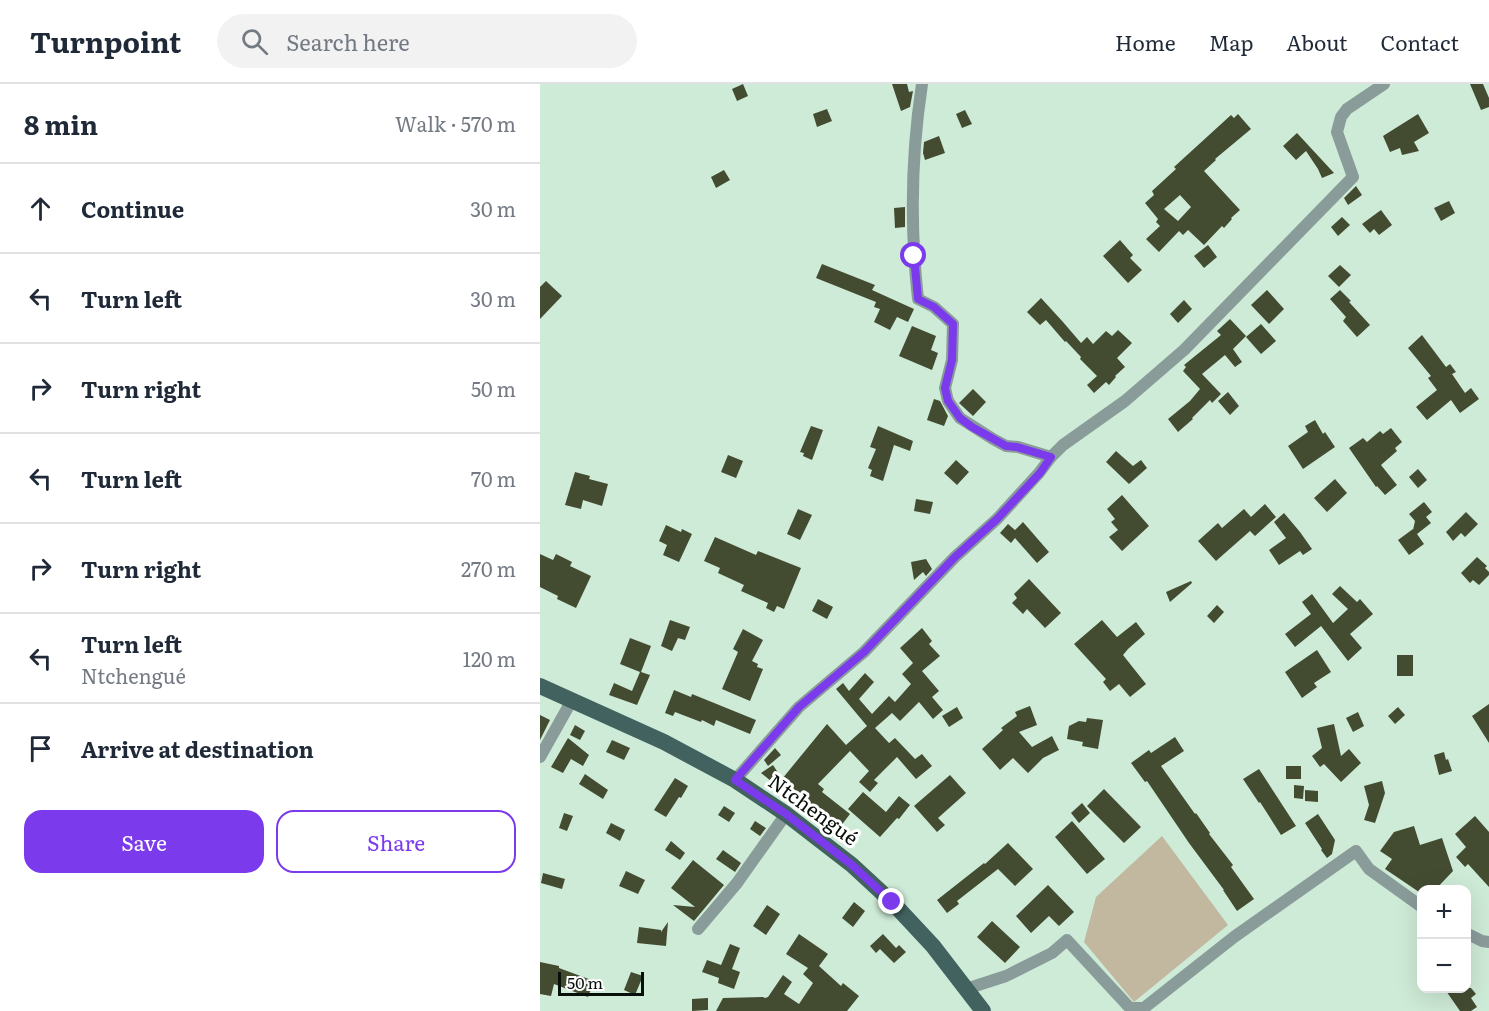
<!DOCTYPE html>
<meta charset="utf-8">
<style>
body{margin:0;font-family:Literata,serif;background:#f2f2f3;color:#1f2937}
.controls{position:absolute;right:18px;bottom:18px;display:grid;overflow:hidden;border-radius:12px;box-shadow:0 6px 24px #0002}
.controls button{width:54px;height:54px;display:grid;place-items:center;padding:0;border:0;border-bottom:2px solid #e0e1e3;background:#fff;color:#1f2937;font:30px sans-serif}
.scale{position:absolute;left:18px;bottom:15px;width:86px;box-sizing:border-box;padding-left:6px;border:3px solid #060f09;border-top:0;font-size:16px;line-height:21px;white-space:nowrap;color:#060f09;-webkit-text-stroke:4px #fff;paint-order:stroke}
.stop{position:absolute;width:18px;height:18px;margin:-14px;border:4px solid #7c3aed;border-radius:50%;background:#fff}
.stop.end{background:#7c3aed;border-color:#fff;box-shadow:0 2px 6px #0008}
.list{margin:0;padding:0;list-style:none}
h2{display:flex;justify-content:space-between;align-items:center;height:78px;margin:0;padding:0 24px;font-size:26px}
h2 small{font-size:20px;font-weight:400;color:#747a83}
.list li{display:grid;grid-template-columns:39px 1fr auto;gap:18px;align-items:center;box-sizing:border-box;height:90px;padding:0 24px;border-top:2px solid #e0e1e3}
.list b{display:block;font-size:22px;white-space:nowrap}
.list p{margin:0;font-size:20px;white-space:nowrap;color:#747a83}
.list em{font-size:20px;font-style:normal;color:#747a83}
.actions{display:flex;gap:12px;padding:18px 24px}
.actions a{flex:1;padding:14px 0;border:2px solid #7c3aed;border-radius:18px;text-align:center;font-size:21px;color:#7c3aed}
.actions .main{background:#7c3aed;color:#fff}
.icon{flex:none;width:33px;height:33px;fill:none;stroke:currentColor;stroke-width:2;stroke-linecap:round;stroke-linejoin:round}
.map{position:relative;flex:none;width:949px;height:927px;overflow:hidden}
header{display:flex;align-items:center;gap:36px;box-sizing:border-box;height:84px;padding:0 30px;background:#fff;border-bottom:2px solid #e0e1e3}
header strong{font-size:28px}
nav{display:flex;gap:33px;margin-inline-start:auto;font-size:21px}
.search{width:420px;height:54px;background:#f2f2f3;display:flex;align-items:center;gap:15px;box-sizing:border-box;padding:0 21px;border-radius:33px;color:#747a83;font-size:22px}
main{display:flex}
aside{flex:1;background:#fff}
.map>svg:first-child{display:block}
</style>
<header>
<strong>Turnpoint</strong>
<div class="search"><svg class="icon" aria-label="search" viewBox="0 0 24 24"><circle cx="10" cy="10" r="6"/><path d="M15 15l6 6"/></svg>Search here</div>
<nav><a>Home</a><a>Map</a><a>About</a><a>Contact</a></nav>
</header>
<main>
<aside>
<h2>8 min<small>Walk · 570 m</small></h2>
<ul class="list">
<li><svg class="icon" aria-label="ahead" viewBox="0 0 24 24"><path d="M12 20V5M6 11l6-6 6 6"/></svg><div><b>Continue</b></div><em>30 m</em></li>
<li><svg class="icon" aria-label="left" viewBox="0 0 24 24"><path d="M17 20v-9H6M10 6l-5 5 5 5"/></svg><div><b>Turn left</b></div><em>30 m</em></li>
<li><svg class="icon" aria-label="right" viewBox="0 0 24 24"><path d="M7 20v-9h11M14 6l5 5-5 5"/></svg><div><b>Turn right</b></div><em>50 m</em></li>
<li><svg class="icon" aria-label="left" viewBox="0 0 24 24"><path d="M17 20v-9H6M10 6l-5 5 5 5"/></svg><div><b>Turn left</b></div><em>70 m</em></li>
<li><svg class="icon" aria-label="right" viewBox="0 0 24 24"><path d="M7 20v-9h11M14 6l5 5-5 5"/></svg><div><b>Turn right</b></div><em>270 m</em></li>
<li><svg class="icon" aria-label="left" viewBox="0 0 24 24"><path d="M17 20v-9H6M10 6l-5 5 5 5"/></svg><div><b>Turn left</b><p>Ntchengué</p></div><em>120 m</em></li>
<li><svg class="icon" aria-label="arrive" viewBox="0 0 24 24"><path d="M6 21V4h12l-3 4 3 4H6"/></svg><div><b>Arrive at destination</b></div></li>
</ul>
<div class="actions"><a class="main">Save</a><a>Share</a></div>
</aside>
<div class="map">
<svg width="949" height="927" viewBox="0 0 949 927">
<rect width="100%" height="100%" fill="#ceebd7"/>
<!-- green -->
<polygon fill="#c2b89f" points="622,752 688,841 594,918 544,858 556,813"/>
<!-- building -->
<g fill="#434c31" fill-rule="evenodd">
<polygon points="203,0 208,12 197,17 192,5"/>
<polygon points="352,0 367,0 369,8 373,7 370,23 361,27"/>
<polygon points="930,0 943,0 949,14 949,23 941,26"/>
<polygon points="287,25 292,37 277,43 273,30"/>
<polygon points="425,26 432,40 422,44 416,30"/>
<path d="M 698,30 L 711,45 L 675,75 L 676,76 L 664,87 L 700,126 L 691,134 L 692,135 L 684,144 L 682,142 L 664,161 L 648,146 L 643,151 L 639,147 L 619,168 L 606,155 L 620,142 L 616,138 L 618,135 L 605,119 L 614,111 L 612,107 L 636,85 L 634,83 L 691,31 L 694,34 ZM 640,111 L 651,123 L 638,137 L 624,125 Z"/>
<polygon points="878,30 889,49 874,58 879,67 862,71 860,64 850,68 843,52"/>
<polygon points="757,49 769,62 794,89 782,94 778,85 766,67 756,76 743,62"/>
<polygon points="399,52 405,69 385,76 383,69 384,58"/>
<polygon points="184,86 190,96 176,104 171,93"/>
<polygon points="816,102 822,111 808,121 804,114"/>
<polygon points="909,117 915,129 901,137 894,124"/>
<polygon points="365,123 365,143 355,144 354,124"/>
<polygon points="841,126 852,141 839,151 834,145 830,149 822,140"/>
<polygon points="802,133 810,141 798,152 791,143"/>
<polygon points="580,156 593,171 590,174 602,186 588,199 563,172"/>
<polygon points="668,161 677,173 664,184 654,172"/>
<polygon points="282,180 335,201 332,206 374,225 368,238 357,233 350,246 334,238 340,225 334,223 336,218 276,194"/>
<polygon points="800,181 811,191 799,203 788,192"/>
<polygon points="6,197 22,212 0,235 0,203"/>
<polygon points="727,206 744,225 729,240 711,221"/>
<polygon points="800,206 811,217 809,218 830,241 817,253 803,237 806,233 790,215"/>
<polygon points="501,214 523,238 541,259 547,253 553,260 566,247 572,252 578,246 592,259 577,274 585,283 575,292 576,293 569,301 566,298 554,309 547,301 557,292 540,275 541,273 526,257 525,258 506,236 500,241 487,228"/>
<polygon points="644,216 652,225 638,239 630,230"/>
<polygon points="690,235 706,252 693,265 702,278 695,283 685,271 662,290 681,310 672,319 670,316 652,334 653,335 638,348 628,335 650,317 660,305 643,287 646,283 644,281 681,251 677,247"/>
<polygon points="721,240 736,257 721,270 706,253"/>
<polygon points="372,242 396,252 391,266 398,269 392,286 359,272"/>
<polygon points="882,251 906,283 910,280 916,288 912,290 925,309 931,304 939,315 920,329 911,316 887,336 876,323 897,306 888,294 891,292 868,264"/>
<polygon points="433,305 446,318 433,332 419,319"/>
<polygon points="688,308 699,322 690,331 678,317"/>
<polygon points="394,315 400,317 408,332 404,342 387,336"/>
<polygon points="775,336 783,350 785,348 795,363 763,385 748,362 768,348 765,342"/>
<polygon points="271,342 283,346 272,376 263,372 264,369 260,368"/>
<polygon points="338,342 373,357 370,367 354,361 343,397 330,392 332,386 328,384 336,365 330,363"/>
<polygon points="851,344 862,358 855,364 857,367 841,381 857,401 845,411 837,402 836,403 809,364 823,354 827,358 840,347 843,350"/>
<polygon points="576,367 593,382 601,376 607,384 589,400 566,378"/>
<polygon points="188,371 203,377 196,394 181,388"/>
<polygon points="416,376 429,388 417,401 404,389"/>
<polygon points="878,385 887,396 878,404 869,393"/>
<polygon points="35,388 50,392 49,395 68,400 62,422 43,416 41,425 25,421"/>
<polygon points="795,395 807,409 787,428 774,414"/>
<polygon points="582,411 609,442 582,467 569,453 578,446 571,438 575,435 567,425"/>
<polygon points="376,415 393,418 390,430 374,427"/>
<polygon points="884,418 892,428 886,433 891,439 877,450 884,460 869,471 858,456 873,445 873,446 875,437 869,430"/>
<polygon points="725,420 736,433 715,452 710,447 676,477 658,457 678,439 682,444 704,425 711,433"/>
<polygon points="258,425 272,431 260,456 247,450"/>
<polygon points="926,428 938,440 925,453 921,449 913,457 906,448"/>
<polygon points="744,429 760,448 772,465 763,471 760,467 739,481 729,466 746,454 734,438"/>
<polygon points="483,438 509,468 497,479 475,454 471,459 460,449 468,440 475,446"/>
<polygon points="126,441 141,448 142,445 152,450 139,478 123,471 127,461 119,457"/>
<polygon points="175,453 216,471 218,467 261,484 244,525 237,522 234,528 226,524 228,519 201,507 204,501 178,489 180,484 164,477"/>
<polygon points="0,470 13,476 16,470 32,478 30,482 51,492 36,524 17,515 18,512 0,503"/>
<polygon points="937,473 947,482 945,484 949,488 949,491 939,501 933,496 930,499 921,489"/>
<polygon points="386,475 392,485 386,492 383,488 374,496 371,478"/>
<polygon points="489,495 521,529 505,544 487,525 483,530 472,519 477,514 474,510"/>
<polygon points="651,497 652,499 630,518 626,508"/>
<polygon points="800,502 817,518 820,515 833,530 810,550 822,564 808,577 781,542 755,563 745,550 771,530 762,518 772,510 793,539 808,525 792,510"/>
<polygon points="278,515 293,523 287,535 272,527"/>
<polygon points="677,521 684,528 674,539 667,532"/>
<polygon points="130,536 150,543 145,556 138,554 132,567 121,562"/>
<polygon points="562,536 577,553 596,538 605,550 588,565 583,571 606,600 590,613 579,600 570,607 563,598 566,595 534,560"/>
<polygon points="382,544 392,557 389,560 400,572 382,587 399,607 392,613 403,626 393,635 379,618 360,637 352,629 335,644 349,659 355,654 375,675 382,670 392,682 376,695 357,673 334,696 338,699 330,708 319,698 329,687 310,667 278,700 284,705 282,708 310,730 297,747 260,717 258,719 252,713 252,714 221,689 233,681 242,695 287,640 306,661 327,642 296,605 303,599 309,607 325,589 334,598 319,615 332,630 349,612 355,618 371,600 362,590 373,579 360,564"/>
<polygon points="203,545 223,556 212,577 218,580 217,583 223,585 210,617 182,605 198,568 193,565"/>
<polygon points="90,554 111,562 101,588 110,591 97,621 69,611 74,599 92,607 100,588 80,580"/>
<polygon points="777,566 791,588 774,599 777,603 762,614 745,588"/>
<rect x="857" y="571" width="16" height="21"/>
<polygon points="134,606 151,613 152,610 216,636 210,650 176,636 174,642 162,636 161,638 135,628 133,632 125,629"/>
<polygon points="949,620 949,659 932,632"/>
<polygon points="490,622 497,641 479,648 492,663 512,652 519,666 503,674 488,689 473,674 460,686 442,665 463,646 461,644 477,632 475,628"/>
<polygon points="417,623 423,634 409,643 402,632"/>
<polygon points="858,623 865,631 855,640 848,632"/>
<polygon points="818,628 824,642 813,648 806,634"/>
<polygon points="0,631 10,636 0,656"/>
<polygon points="547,634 563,636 558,665 542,662 543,658 527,655 529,642 539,637 546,638"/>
<polygon points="794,640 801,672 809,665 821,679 801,698 784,680 780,683 772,672 782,664 777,644"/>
<polygon points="35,641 45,647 40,656 30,651"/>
<polygon points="635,653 644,667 621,682 655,730 656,729 670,749 669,750 693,781 691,783 714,815 697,827 683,806 684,806 649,759 607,697 605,698 591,679 609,666 611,669"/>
<polygon points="28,654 49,671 43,682 31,675 23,689 11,683"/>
<polygon points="72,656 90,664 84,676 66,668"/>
<polygon points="235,664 241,671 228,682 224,676"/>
<polygon points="904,668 906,676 908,675 912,687 899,691 894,671"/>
<rect x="746" y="682" width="15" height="13"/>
<polygon points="719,685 756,742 741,751 720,718 719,719 703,695"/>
<polygon points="45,690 68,706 63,715 39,700"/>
<polygon points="410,691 426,709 398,734 405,741 397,748 374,722"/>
<polygon points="135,694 148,702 141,714 139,713 126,733 114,726"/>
<polygon points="842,697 845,709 835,739 824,736 829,721 824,702"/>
<polygon points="754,701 764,702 763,715 754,714"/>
<polygon points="564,705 601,743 584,759 547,722"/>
<polygon points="765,706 778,707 778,718 765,717"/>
<polygon points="323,708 346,728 359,712 370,721 359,735 357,734 340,753 308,725"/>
<polygon points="542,719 550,729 539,739 531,729"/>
<polygon points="184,722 195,729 189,738 178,731"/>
<polygon points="24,729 33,732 27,747 19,744"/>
<polygon points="778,730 795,756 792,770 787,774 781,766 782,765 765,739"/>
<polygon points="935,732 949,748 949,803 928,780 925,783 916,773 926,763 915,750"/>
<polygon points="215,737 226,744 220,752 210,745"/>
<polygon points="532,737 565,775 547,790 515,753"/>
<polygon points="71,739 85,746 80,757 66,749"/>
<polygon points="874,742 880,761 902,754 913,787 895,806 882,806 882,810 845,785 852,775 840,767 854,748"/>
<polygon points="131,757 145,769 140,776 125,766"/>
<polygon points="468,759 493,785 475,802 458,785 417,817 419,820 407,829 397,816 444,779 445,780"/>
<polygon points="183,766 201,779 195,788 176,775"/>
<polygon points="153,776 184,801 154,837 133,821 155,823 131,804"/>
<polygon points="86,787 105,796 98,810 79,802"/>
<polygon points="3,789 25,795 22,805 1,799"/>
<polygon points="508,801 534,828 519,842 509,832 491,849 476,832"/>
<polygon points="314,818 325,827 313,843 302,834"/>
<polygon points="227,821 240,830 226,851 213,842"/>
<polygon points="452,837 480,863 465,879 437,853"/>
<polygon points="128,838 126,862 97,859 99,843 121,846 121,848"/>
<polygon points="259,850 288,870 279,882 301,902 303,899 319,912 307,927 176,927 183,914 223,913 225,914 228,913 243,891 252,898 244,910 259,920 273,899 263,890 268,884 246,870"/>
<polygon points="343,850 356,864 359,861 366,868 354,879 340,865 336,869 330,862"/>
<polygon points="190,860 200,864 192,885 200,888 194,905 178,899 179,894 162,888 167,876 181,881"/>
<polygon points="0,878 19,882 19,884 54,897 48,913 14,900 11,912 0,910"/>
<polygon points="91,888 103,892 95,911 84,906"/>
<polygon points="904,904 931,904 936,910 931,914 937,923 931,927 920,927"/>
<polygon points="168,914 168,926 152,927 152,915"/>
</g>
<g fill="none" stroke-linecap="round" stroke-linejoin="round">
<!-- minor -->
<g stroke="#8a9c9a" stroke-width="12">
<path d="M 382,0 C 371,72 370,143 378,215 L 394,223 L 413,240 L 412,276 L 405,304 L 408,317 L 420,334 L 453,355 L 466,362 L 478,363 L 511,373"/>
<polyline points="0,673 32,616"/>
<polyline points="195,696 259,623 324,568 415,473 457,435 499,389 511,373 523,361 585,317 644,266 813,93 797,48 801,33 807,25 844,0"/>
<polyline points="158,845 197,799 246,730"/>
<polyline points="926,849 942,857 949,858"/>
<polyline points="426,905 466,892 512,869 527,856 590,924 604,924 694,853 816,767 829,785 882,823"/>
</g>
<!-- primary -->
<polyline stroke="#41625f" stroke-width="16" points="0,602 124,658 195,696 246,730 312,781 352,818 393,862 443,927"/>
</g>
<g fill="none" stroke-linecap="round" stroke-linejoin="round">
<!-- route -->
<polyline stroke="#7c3aed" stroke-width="8" points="352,818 312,781 246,730 195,696 259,623 324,568 415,473 457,435 500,389 511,373 477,363 466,362 432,343 420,334 408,317 405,304 412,276 413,240 394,223 378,215 374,172"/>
</g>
<g text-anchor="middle" stroke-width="6" stroke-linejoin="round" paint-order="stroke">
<!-- street labels -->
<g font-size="20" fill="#060f09" stroke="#fff">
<text transform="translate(273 726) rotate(36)" y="7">Ntchengué</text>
</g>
</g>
</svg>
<div class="controls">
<button>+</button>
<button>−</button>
</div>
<div class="scale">50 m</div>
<div class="stop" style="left:374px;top:172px"></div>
<div class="stop end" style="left:352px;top:818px"></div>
</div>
</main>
